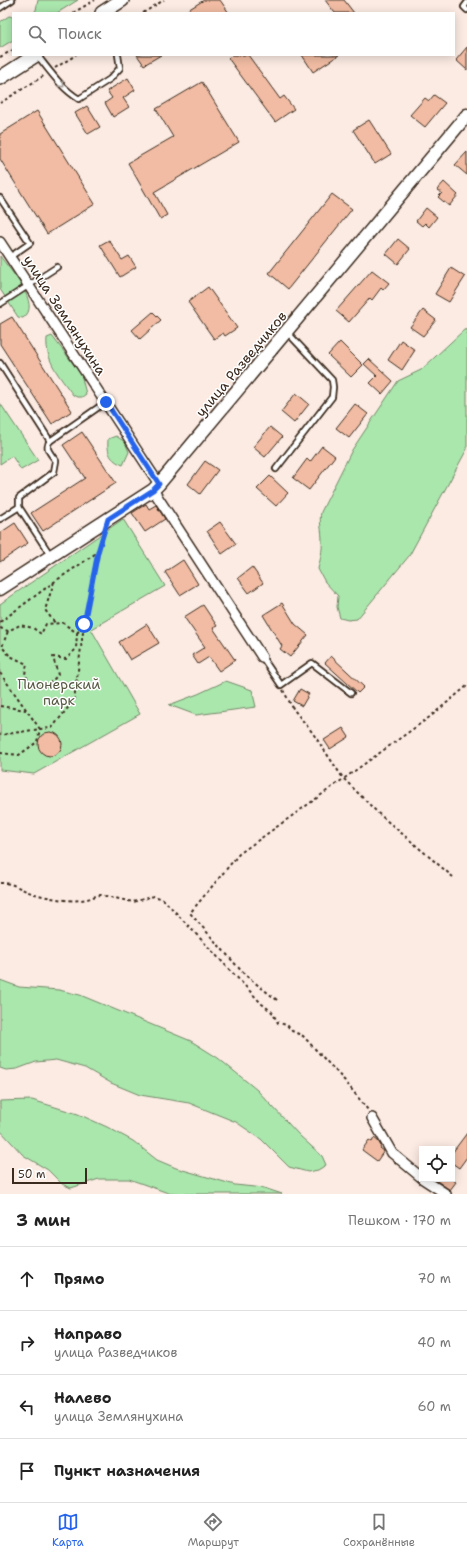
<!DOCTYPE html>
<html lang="ru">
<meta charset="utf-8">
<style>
body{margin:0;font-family:"Shantell Sans",sans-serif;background:#f2f2f2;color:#222}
.controls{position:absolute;right:12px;bottom:12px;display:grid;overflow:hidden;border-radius:0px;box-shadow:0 2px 10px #0003}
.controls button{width:36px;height:36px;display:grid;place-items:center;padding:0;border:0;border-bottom:1px solid #e0e0e0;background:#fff;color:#222;font:20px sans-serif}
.scale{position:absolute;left:12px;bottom:10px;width:75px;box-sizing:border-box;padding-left:4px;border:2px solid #3b2a1e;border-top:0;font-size:11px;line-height:14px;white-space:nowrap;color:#3b2a1e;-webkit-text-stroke:3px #fff;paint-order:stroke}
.stop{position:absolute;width:12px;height:12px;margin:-9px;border:3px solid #2563eb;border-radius:50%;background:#fff}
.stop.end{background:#2563eb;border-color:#fff;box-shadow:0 1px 4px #0008}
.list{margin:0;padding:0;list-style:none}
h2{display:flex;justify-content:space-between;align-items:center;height:52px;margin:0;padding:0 16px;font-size:17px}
h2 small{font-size:13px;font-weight:400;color:#767676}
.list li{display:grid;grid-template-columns:26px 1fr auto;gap:12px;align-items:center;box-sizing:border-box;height:64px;padding:0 16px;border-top:1px solid #e0e0e0}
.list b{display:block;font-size:15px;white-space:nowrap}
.list p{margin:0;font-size:13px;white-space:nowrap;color:#767676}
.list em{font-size:13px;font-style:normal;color:#767676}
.icon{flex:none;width:22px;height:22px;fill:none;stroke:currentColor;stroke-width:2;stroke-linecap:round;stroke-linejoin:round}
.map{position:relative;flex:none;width:467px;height:1194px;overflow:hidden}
.search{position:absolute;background:#fff;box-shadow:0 2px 10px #0003;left:12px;right:12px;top:12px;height:44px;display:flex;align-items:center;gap:10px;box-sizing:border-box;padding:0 14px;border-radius:0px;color:#767676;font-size:15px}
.sheet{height:308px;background:#fff}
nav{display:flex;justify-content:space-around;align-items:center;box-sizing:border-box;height:56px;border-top:1px solid #e0e0e0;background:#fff;font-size:11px;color:#767676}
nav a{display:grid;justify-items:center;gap:2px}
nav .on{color:#2563eb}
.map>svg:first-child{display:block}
</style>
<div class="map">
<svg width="467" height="1194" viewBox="0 0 467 1194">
<rect width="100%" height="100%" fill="#fbebe3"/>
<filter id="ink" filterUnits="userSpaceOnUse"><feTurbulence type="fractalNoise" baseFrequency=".025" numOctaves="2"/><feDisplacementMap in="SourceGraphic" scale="8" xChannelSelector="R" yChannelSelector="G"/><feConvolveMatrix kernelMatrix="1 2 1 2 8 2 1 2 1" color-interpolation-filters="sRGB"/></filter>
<g filter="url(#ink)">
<!-- green -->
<g fill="#aae7ad" stroke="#728866">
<polygon points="38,0 78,0 57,13 34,13 36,10"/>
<polygon points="9,16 13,17 13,40 0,48 0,22"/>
<path d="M 0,256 C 9,269 43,305 23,318 L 18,317 L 0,289 Z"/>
<path d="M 467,329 L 467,449 L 409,556 L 357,619 L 348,620 L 340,618 L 337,607 L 338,596 L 325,582 L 318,569 C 320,560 323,550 322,541 C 322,530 319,522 321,512 L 352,450 L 398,381 L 421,370 L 464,330 Z"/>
<path d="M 52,336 L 81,374 L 86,394 L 82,397 L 77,397 L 73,395 C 60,377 45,361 47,338 Z"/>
<polygon points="0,403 38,460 21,470 12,456 0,464"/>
<path d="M 116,436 L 125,442 L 129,452 L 123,465 C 110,460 107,453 108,439 Z"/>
<polygon points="123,519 165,586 91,629 140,714 34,774 0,770 0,604"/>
<polygon points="226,681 252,690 256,707 196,715 169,705 198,694"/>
<polygon points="0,980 19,987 59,990 80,995 191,1041 218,1058 257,1090 300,1136 322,1156 326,1165 318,1170 308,1172 289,1167 261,1139 236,1122 189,1103 140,1095 111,1083 85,1068 56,1060 36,1062 17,1069 6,1070 0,1068"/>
<polygon points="32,1100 78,1114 107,1127 133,1141 157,1160 176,1168 235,1185 264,1188 282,1194 171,1194 129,1179 99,1179 71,1188 62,1184 48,1170 23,1155 0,1130 0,1101"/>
</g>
<!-- building -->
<g fill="#f1bca3" stroke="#3b2a1e">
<polygon points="204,0 220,0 229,13 183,13"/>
<polygon points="325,0 344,0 354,13 335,13"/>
<polygon points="467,47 467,70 456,60"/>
<polygon points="137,55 161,55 144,65"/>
<polygon points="233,55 248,55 280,99 284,96 294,109 275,122 228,58"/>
<polygon points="302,55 339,55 313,72"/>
<polygon points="128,78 135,90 123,98 129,107 113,117 105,103 112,98 107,91"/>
<polygon points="202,82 239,142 154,192 167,215 160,219 128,163 173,137 156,109"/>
<polygon points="434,95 445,103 425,127 410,115 425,98 429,101"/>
<polygon points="87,106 100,127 88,134 75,113"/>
<polygon points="37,111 95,204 47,234 0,159 0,134"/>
<polygon points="369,120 391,154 375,164 353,130"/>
<polygon points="467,152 467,175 455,165"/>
<polygon points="444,182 458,195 449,206 438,197 442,193 437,190"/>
<polygon points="332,194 352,209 288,289 269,273"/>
<polygon points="426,208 437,217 429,227 425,223 422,226 416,221"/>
<polygon points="398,239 410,249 398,264 386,254"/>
<polygon points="109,240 122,260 129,256 136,267 120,277 100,245"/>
<polygon points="451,268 465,277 449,302 435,294"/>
<polygon points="372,270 389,283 383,290 381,288 372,300 370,298 349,322 336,311"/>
<polygon points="208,287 237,328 225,336 223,333 214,339 188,302"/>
<polygon points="423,310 436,320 423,336 410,327"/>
<polygon points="153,312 161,320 140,339 132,330"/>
<polygon points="12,317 72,411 52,424 0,344 0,324"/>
<polygon points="401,340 415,350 402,370 388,360"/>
<polygon points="340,342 363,365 351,377 328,355"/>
<polygon points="369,359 393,381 382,394 370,383 377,376 364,364"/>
<polygon points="296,393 309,404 294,423 281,412"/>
<polygon points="355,404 368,414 349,438 336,428"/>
<polygon points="270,427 282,437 265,457 253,447"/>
<polygon points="82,432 116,483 43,531 31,513 85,478 63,445"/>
<polygon points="322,446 335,456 309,490 293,478 307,459 310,462"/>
<polygon points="205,461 218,470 200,494 188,484"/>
<polygon points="270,476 288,493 276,506 257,489"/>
<polygon points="146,504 149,509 156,505 165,519 145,532 132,513"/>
<polygon points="220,522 236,544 222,554 207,531"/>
<polygon points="15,523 28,543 0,562 0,533"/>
<polygon points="183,560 198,584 180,595 165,572"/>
<polygon points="252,567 263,583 249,593 238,578"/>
<polygon points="282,603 295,624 308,635 290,657 280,649 282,646 263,615"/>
<polygon points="203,605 217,626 213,628 235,660 219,671 209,657 198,664 192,655 205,647 184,617"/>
<polygon points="147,624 159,643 130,660 119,642"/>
<polygon points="331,656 364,687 358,693 325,663"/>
<polygon points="300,689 309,694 302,706 293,701"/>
<polygon points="343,728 349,737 330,749 324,740"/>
<circle cx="50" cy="744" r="12"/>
<polygon points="467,1133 467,1157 459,1168 452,1163 452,1153"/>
<polygon points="374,1138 378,1141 381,1146 380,1148 384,1151 377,1161 362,1150 369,1140 372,1142"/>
<polygon points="434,1179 451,1179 456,1182 450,1190"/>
</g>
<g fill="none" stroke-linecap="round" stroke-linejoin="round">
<defs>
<g id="service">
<polyline points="467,3 464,7 467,10"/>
<polyline points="0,8 12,0"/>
<path d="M 37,55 C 50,71 61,88 79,99 L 110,79 L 120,68 L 118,55"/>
<polyline points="0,198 30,243 10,257"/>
<polyline points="0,304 57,267"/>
<polyline points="0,363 50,441"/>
<polyline points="276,469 332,397 333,387 332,380 287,332"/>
<polyline points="0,519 19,507"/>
<path d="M 51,556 L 19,507 L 19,498 L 54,472 L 56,461 C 51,454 44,448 50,441 L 106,402"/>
<polyline points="262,657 281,685 312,663 351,693"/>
</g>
<g id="minor">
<polyline points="0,242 159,484"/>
<polyline points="153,490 262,657"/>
<polyline points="372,1118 392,1153 422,1178"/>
<polyline points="423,1179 446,1194"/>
</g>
<polyline id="tertiary" points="0,589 153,490 159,484 467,115"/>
<g id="secondary">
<polyline points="102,13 122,0"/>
<polyline points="0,78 36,55"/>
</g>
</defs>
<!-- service casing -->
<use href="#service" stroke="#3b2a1e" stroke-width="8"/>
<!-- minor casing -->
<use href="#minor" stroke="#3b2a1e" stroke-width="12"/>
<!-- tertiary casing -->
<use href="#tertiary" stroke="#3b2a1e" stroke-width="15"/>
<!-- secondary casing -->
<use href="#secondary" stroke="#3b2a1e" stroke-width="16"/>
<!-- path -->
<g stroke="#3b2a1e" stroke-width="2" stroke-dasharray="3 3" stroke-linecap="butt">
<polyline points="73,13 95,0"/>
<polyline points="143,13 164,0"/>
<polyline points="0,57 13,50"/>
<polyline points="55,68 76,55"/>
<polyline points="0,103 45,75"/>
<polyline points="54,582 45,610 55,623"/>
<polyline points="0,622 54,582 98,552 103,535"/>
<polyline points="0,628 8,631 20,625 33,628 41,634 46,624 63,623 77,633 76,649 66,659 53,657 58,675 47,686 31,686 25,674 27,664 10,656 2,647 8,631"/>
<polyline points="77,633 84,625"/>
<polyline points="0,673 40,729 0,735"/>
<polyline points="283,690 294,710 312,732 343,778 379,814 453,877"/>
<polyline points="0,706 26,710"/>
<polyline points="0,753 19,755 37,742 40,729 52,728 74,700 84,625 98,552"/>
<path d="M 0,883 C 14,882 22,891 35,894 C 50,898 71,903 87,899 C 92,898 96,895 101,895 L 133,902 L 154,896 L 163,899 L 262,1004 L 272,1012 L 278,1023 L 287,1025 L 292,1031 L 303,1036 L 345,1081 L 368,1110"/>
<polyline points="277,1000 245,975 190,913 239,854 431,716 467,686"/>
</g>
<!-- service -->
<use href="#service" stroke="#fff" stroke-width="4.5"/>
<!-- minor -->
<use href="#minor" stroke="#fff" stroke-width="9"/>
<!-- tertiary -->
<use href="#tertiary" stroke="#fff" stroke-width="12"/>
<!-- secondary -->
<use href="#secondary" stroke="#fff" stroke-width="13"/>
</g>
<!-- one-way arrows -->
<defs><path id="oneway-chevron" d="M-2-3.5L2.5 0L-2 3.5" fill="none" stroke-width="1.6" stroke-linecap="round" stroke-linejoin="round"/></defs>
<use stroke="#a79f9a" href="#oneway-chevron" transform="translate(62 85) rotate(45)"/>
</g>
<g fill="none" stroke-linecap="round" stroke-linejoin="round" filter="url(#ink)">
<!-- route -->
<polyline stroke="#2563eb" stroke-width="5" points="84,624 98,552 108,519 153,490 159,484 106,402"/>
</g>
<g text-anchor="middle" stroke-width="3" stroke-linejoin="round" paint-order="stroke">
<!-- street labels -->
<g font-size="14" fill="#3b2a1e" stroke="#fff">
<text transform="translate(65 315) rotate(57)" y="5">улица Землянухина</text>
<text transform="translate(241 364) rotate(-50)" y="5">улица Разведчиков</text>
</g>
<!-- park labels -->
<g font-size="14" fill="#575942" stroke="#fff">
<text x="59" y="689">Пионерский<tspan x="59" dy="16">парк</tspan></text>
</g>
</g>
</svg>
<div class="controls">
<button><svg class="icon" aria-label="locate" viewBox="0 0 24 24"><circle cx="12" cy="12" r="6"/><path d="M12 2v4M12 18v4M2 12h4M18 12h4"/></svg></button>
</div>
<div class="scale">50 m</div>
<div class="stop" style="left:84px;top:624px"></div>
<div class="stop end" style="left:106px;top:402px"></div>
<div class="search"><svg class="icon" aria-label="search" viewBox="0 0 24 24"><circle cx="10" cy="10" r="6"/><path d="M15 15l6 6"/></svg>Поиск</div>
</div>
<section class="sheet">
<h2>3 мин<small>Пешком · 170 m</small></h2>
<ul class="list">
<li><svg class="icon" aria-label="ahead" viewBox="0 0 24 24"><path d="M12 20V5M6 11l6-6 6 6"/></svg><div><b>Прямо</b></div><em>70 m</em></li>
<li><svg class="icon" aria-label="right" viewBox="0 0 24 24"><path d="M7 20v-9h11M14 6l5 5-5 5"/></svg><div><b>Направо</b><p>улица Разведчиков</p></div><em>40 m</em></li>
<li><svg class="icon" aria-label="left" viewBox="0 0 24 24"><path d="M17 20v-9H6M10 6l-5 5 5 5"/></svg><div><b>Налево</b><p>улица Землянухина</p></div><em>60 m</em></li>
<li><svg class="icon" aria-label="arrive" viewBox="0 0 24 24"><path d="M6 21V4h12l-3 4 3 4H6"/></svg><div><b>Пункт назначения</b></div></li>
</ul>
</section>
<nav>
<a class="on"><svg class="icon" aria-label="map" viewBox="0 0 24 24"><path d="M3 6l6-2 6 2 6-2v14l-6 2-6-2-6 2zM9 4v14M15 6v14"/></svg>Карта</a>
<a><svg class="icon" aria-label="directions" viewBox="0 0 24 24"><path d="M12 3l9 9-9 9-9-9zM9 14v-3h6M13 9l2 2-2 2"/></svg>Маршрут</a>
<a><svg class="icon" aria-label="saved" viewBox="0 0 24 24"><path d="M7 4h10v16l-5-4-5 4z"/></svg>Сохранённые</a>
</nav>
